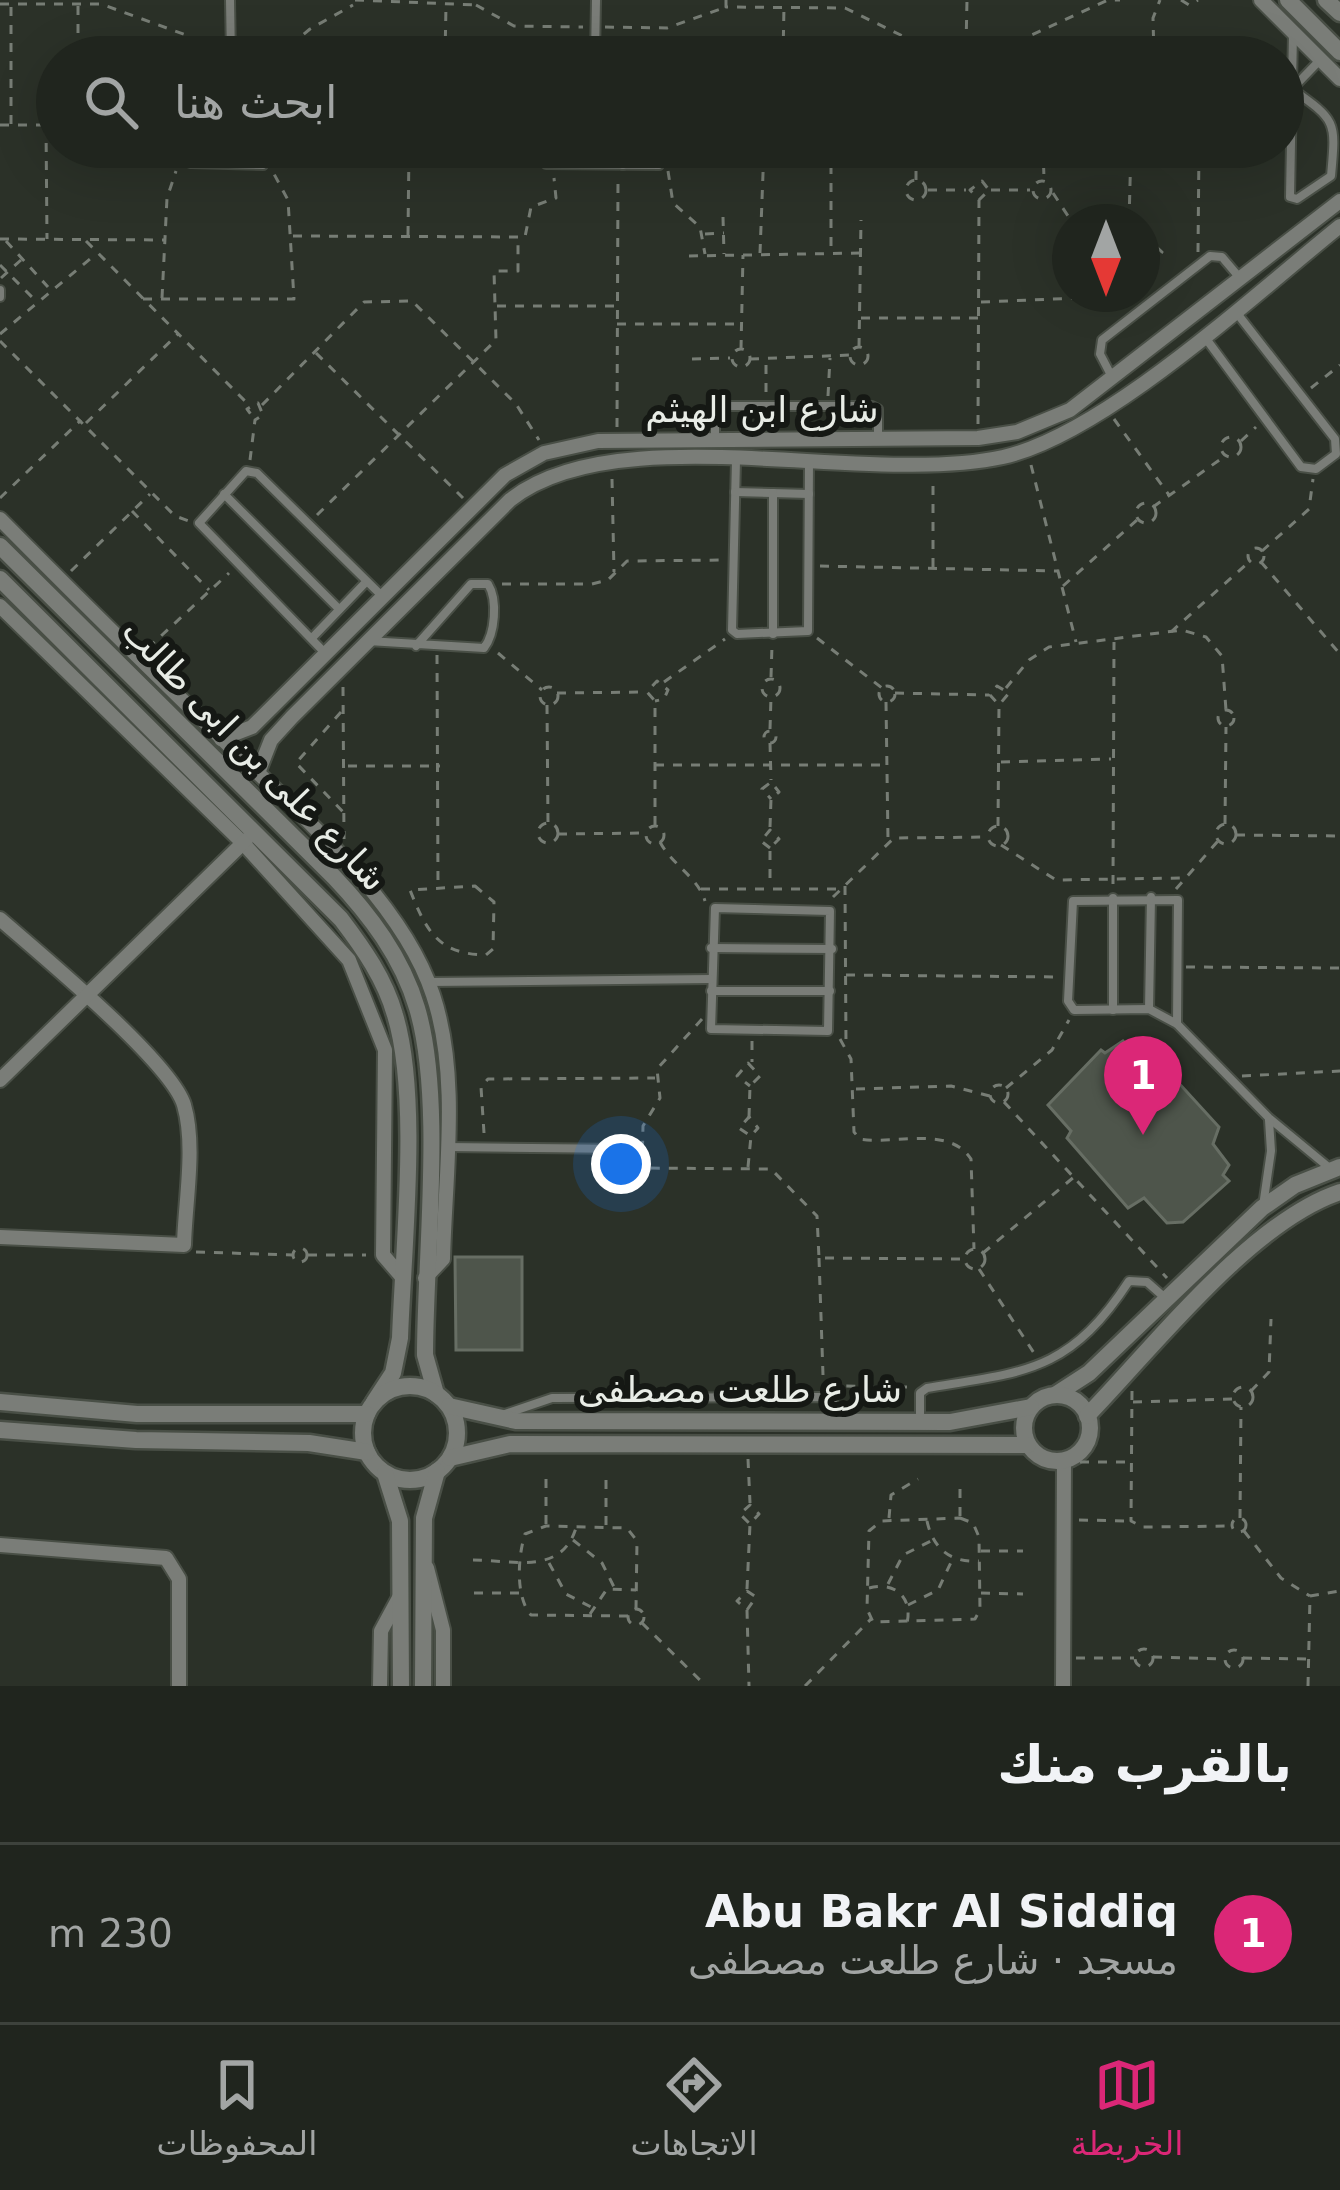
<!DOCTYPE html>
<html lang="ar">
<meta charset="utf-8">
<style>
body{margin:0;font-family:"DejaVu Sans",Vazirmatn,sans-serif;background:#282d27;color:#f1f3f6;direction:rtl}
.compass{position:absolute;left:1052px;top:204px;width:108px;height:108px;border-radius:50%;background:#20251e;box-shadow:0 12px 48px #0002;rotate:180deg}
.you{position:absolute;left:621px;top:1164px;width:42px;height:42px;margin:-30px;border:9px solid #fff;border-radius:50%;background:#1a73e8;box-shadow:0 0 0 18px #1a73e833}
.badge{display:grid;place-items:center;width:78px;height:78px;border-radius:50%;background:#db2777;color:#fff;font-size:39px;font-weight:700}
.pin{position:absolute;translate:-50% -99px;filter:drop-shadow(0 3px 6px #0008)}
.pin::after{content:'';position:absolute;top:63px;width:42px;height:36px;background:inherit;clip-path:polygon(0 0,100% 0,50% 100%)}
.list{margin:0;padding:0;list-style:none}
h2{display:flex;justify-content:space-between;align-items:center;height:156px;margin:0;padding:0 48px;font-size:51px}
h2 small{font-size:39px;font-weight:400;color:#a2a5a4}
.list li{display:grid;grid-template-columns:78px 1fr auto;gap:36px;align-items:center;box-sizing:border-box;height:180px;padding:0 48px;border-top:3px solid #3d423c}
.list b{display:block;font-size:45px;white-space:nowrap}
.list p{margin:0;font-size:39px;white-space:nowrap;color:#a2a5a4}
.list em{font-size:39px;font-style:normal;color:#a2a5a4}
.icon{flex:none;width:66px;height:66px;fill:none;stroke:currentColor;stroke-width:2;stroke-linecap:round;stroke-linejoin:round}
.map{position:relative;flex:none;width:1340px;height:1686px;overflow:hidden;direction:ltr}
.search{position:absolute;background:#20251e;box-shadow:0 12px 48px #0002;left:36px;right:36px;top:36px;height:132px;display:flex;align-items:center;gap:30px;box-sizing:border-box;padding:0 42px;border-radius:66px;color:#a2a5a4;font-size:45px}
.sheet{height:336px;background:#20251e}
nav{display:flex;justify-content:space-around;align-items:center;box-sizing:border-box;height:168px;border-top:3px solid #3d423c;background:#20251e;font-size:33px;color:#a2a5a4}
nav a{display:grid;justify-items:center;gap:6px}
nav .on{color:#db2777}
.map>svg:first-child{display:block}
</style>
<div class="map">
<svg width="1340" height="1686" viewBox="0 0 1340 1686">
<rect width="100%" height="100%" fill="#2b3128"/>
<!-- building -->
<g fill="#4e554b" stroke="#676e64" stroke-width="3">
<polygon points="1123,1041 1146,1065 1155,1057 1219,1127 1213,1144 1229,1165 1223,1175 1229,1181 1183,1222 1167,1223 1144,1198 1128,1208 1067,1138 1071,1131 1048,1105 1101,1050 1105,1053"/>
<polygon points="455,1257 522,1257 522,1350 456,1350"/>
</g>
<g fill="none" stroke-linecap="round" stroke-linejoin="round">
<defs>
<g id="service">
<polyline points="230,0 231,57"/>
<polyline points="595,57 596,0"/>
<polyline points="1293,88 1320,60"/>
<path d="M 1292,89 C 1337,121 1336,121 1331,176 L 1297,199 L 1290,197 C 1291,142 1292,87 1293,32"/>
<polyline points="184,147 185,161 191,163 263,165 267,147"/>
<polyline points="545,147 546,164 659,165 663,147"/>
<polyline points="579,147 579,164"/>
<polyline points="622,147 623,165"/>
<polyline points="0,290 0,297"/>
<polyline points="1204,336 1301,467 1316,469 1336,454 1335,439 1236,312"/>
<polyline points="1112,377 1100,354 1102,340 1210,256 1222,257 1239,277"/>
<polyline points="715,439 715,417 728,406 872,406 878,409 878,438"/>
<polyline points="736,460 732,630 737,634 808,631 809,461"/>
<polyline points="735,492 809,494"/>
<polyline points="224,494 339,609"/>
<polyline points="773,634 773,493"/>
<polyline points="312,638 366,582"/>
<path d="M 368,641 L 484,648 C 495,634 498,600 488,584 L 471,584 L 416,646"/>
<polyline points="325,653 199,523 246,471 257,473 382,596"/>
<polyline points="1113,898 1113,1010"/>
<polygon points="715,908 830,911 828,1031 711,1029"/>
<polyline points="711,948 832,949"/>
<polyline points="428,982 711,979"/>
<polyline points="711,991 830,991"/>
<polyline points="1149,1009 1151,897"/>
<polyline points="1177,1024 1178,900 1073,901 1068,1001 1074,1010 1149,1009 1177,1024 1269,1118 1332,1170"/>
<polyline points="447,1147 629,1149"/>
<polyline points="1263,1206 1271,1151 1269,1120"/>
<polyline points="505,1414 552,1398 824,1397 857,1421"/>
<path d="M 920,1422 L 920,1393 L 927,1388 C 1024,1372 1069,1373 1129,1281 L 1147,1282 L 1164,1297"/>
</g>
<g id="minor">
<polyline points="1261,0 1340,79"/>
<path d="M 0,519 C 71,591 142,661 214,731 C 287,803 401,896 433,995 C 460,1076 445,1175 443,1259 L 425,1278"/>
<polyline points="0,606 243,843 349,960 385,1050 383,1255 402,1277"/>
<polyline points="221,739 252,727 505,475 544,453 598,441 978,438 1017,432 1070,410 1340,201"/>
<path d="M 258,773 L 271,740 L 292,717 L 510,500 C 616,415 868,487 1003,457 C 1105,434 1255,294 1340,226"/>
<path d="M 0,919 C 39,953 171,1062 184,1105 C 196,1146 185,1202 184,1245 L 0,1237"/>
<polyline points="0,1080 246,840"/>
<polyline points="0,1545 166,1558 179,1579 179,1686"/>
<polyline points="427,1568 443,1630 443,1686"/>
<polyline points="380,1686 381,1631 401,1594"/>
<polyline points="1063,1686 1064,1460"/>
</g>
<g id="tertiary">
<polyline points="1288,0 1340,52"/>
<polyline points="1326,0 1340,13"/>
<path d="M 0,546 L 334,877 C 370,915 402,957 417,1008 C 444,1098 425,1256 425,1355 L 436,1394"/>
<path d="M 0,579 L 341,919 C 363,948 385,979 395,1015 C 420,1097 403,1249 400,1338 L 393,1373 L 374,1402"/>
<circle cx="410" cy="1433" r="47"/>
<polyline points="1055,1395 1089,1373 1262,1208 1295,1185 1340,1167"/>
<circle cx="1057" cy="1428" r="33"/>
<polyline points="0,1402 137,1414 367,1414"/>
<polyline points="449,1406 516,1421 950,1422 1031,1407"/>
<path d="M 1087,1416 C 1153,1348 1250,1222 1340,1192"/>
<polyline points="0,1430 136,1440 309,1443 367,1452"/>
<polyline points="450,1458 510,1444 1028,1445"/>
<polyline points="385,1473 400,1521 401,1686"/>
<polyline points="423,1686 424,1518 437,1471"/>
</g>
</defs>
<!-- service casing -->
<use href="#service" stroke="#494f46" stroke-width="12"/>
<!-- minor casing -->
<use href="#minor" stroke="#494f46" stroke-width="18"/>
<!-- tertiary casing -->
<use href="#tertiary" stroke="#494f46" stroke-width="21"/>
<!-- path -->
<g stroke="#777d75" stroke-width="3" stroke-dasharray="9 9" stroke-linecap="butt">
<polyline points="355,0 476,5 476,0"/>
<polyline points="726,0 726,7 845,8 911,40"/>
<polyline points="1181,0 1189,5 1198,0"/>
<polyline points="0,4 101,4 186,35 192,57"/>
<polyline points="476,5 514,26 583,27"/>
<polyline points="78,6 78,57"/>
<polyline points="11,7 11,125"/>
<polyline points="605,27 667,28 726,7"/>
<circle cx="1009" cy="48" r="9"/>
<polyline points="1016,42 1108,0 1120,0"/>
<polyline points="966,47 967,0"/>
<polyline points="927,49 1000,49"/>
<polyline points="276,57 310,29 353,5"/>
<polyline points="445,57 446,5"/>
<polyline points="783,57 784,6"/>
<polyline points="913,57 908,45 915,38 926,44 922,57"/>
<polyline points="1154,57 1153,18 1160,0"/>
<polyline points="0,125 57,125"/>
<polyline points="46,125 47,239"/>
<polyline points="831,147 831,252"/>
<polyline points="1043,147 1044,179"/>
<polyline points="668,171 673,203 700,227 705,254"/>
<polyline points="916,180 916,147"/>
<circle cx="916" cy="190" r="10"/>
<circle cx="1042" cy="190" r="9"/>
<polyline points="928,190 966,190"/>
<polyline points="991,190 1030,190"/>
<polyline points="1053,193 1072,222"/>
<polyline points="723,217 724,254"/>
<polyline points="1093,222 1094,204"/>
<polyline points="1129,222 1131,147"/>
<polyline points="705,234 724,233"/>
<polyline points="408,235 409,147"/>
<polyline points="293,236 525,237 531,207 556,198 554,178"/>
<polyline points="0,239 165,240"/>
<polyline points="6,241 48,287"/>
<polyline points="86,241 249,405"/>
<polyline points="1142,248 1151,242 1162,252 1153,262 1142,256"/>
<polyline points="1198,252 1199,147"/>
<polyline points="760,253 764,147"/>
<polyline points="689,256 860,253"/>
<polyline points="0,265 36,301"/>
<polyline points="1,278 21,260"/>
<polyline points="1082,294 1083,303 1091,307 1100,294"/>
<polyline points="162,298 167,198 176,171"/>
<polyline points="143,299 294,299 288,200 274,174"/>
<polyline points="981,302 1081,298"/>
<polyline points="497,306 617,306"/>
<polyline points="861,318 978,318"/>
<polyline points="617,324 741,324"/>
<polyline points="0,334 96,254"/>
<polyline points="0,341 175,516 189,521"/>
<polyline points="859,347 861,220"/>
<circle cx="859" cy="356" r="9"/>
<polyline points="741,349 743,255"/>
<circle cx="741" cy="358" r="9"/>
<polyline points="316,353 463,498"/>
<polyline points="692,359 730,358"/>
<polyline points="750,359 851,355"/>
<polyline points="1311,388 1340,365"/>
<polyline points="766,392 766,360"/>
<polyline points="828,396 830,358"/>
<polyline points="262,405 364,302 412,301 516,404 539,440"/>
<polyline points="1114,419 1169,495"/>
<polyline points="86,423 178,334"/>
<polyline points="978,424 979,200 970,190 982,181 989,190 979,200"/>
<polyline points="617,427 618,179"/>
<circle cx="1231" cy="447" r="10"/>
<polyline points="1241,441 1256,427"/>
<polyline points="250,460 255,420 263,415 258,403 247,409 255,420"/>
<polyline points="1031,465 1076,642"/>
<polyline points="612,479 614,572"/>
<polyline points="0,498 81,420"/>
<circle cx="1146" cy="513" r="10"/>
<polyline points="1153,507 1225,456"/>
<polyline points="132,511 209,590"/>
<polyline points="317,515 496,340 494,271 518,271 518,237"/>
<circle cx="1256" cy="556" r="8"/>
<polyline points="1262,551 1309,509 1313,479"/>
<polyline points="1261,562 1340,654"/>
<polyline points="820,566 1058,571"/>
<polyline points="933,567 933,481"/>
<polyline points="71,571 150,494"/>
<polyline points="502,584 592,584 608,580 627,561 724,560"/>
<polyline points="1063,586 1138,519"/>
<polyline points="1171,632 1250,561"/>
<polyline points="817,638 882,688"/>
<polyline points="148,648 229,573"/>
<polyline points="498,653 542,690"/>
<polyline points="437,655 438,885"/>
<polyline points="771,677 772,645"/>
<circle cx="771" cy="688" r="9"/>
<polyline points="664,682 725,639"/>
<circle cx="887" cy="694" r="8"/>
<polyline points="343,687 344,839"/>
<circle cx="549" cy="696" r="9"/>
<polyline points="1006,688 1029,660 1049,647 1182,630 1206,637 1222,656 1226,710"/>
<polyline points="557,693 645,692"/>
<polyline points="895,693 989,695"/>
<polyline points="886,702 888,840"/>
<polyline points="547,705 548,823"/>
<circle cx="1226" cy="718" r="8"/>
<polyline points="341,712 296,763 345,814"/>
<polyline points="770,729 771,697"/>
<circle cx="770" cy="737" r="6"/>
<polyline points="770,743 771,780"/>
<polyline points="1001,762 1111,759"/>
<polyline points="655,765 887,765"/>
<polyline points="348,766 440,766"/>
<circle cx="548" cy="833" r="10"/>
<circle cx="1226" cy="834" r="10"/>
<polyline points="1225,824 1226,727"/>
<polyline points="655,825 655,701 647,692 657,681 668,690 664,699 655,701"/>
<circle cx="655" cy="835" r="9"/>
<polyline points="998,826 999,705 990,695 997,686 1009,693 999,705"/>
<circle cx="998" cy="836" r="10"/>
<polyline points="770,827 771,799 779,792 771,782 762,789 771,799"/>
<polyline points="558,834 645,833"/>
<polyline points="1236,835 1340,836"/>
<path d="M 660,842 C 672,865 698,877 705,901"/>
<polyline points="1001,845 1056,880 1180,878"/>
<polyline points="770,848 761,841 770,830 779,839 770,848 770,887"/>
<polyline points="1113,884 1114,642"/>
<path d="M 475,886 L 494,902 L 493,949 L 486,955 C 439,954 427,933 410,890 Z"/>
<polyline points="845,886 846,1045"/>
<polyline points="701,889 838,889"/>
<polyline points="1176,889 1218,841"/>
<polyline points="833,897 894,838 989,837"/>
<polyline points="1186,967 1340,968"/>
<polyline points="846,975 1060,977"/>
<polyline points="702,1019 657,1069 660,1098 643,1126 642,1168 771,1169 817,1216 819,1258 964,1259"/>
<path d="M 840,1039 L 851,1059 L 854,1132 L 860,1139 C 895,1145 949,1125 971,1159 L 974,1249"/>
<polyline points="752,1041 752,1062"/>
<polyline points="1242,1076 1340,1071"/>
<circle cx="999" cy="1094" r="9"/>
<polyline points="1006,1088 1052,1050 1069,1020"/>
<polyline points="856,1089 951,1086 990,1096"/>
<polyline points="1004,1102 1167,1278"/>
<polyline points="749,1117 750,1086 760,1076 748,1063 737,1076 750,1086"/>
<polyline points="484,1133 481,1087 488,1079 655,1078"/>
<polyline points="748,1167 751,1136 758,1128 749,1117 739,1128 751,1136"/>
<circle cx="300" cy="1255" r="7"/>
<circle cx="975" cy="1259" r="10"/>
<polyline points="196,1252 293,1255"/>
<polyline points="983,1253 1074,1177"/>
<polyline points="308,1255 366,1255"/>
<polyline points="819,1258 823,1375 838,1386 907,1387"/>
<polyline points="979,1269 1034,1353"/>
<circle cx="1243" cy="1397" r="10"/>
<polyline points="1132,1391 1131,1521 1143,1527 1232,1526"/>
<polyline points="1251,1391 1269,1372 1271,1319"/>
<polyline points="1133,1402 1233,1399"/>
<polyline points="748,1459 750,1503"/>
<polyline points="1080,1462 1130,1462"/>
<polyline points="606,1480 606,1525"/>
<polyline points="960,1516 960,1482"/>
<circle cx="1239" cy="1525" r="7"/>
<polyline points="889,1518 891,1495 918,1479"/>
<polygon points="960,1518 973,1523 979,1537 980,1610 975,1619 873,1622 867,1609 869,1531 881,1521"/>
<polyline points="1240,1518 1241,1407"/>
<polyline points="1079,1520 1129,1521"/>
<path d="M 927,1521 C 933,1549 951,1563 979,1561"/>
<polyline points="546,1524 546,1478"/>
<polyline points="1244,1531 1281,1578 1310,1596"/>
<polyline points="573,1540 602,1563 614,1587"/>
<polyline points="981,1551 1023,1551"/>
<path d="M 473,1560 C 512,1560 561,1576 576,1528"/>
<polyline points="549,1563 566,1594 591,1607"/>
<polyline points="888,1584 903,1555 933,1540"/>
<path d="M 869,1588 C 894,1581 913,1597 907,1623"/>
<polyline points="747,1589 750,1524 759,1514 750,1505 740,1514 750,1524"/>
<polyline points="474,1593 521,1593"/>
<polyline points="981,1593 1023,1594"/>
<polyline points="908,1605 938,1590 953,1558"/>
<circle cx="636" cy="1617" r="8"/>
<polyline points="747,1610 756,1597 747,1591 737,1601 747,1610 749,1686"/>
<polyline points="590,1614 607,1589 636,1590"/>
<path d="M 628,1616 L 531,1615 C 515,1597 518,1556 525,1534 L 546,1526 L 627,1528 L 637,1541 L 636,1609"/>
<polyline points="642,1623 706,1686"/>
<circle cx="1144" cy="1658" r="9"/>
<circle cx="1234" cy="1659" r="9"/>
<polyline points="1153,1657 1224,1659"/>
<polyline points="1076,1658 1134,1658"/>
<polyline points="1243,1658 1307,1659"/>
<polyline points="805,1686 871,1619"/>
<polyline points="1308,1686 1310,1596 1340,1591"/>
</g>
<!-- service -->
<use href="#service" stroke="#7a7d78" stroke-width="8"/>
<!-- minor -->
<use href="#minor" stroke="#7a7d78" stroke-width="14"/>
<!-- tertiary -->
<use href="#tertiary" stroke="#7a7d78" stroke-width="16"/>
</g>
<g text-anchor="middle" stroke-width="12" stroke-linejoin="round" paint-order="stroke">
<!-- street labels -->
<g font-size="36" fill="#e8ece6" stroke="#151814">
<text x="762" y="422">شارع ابن الهيثم</text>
<text transform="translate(255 754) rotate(46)" y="13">شارع على بن ابى طالب</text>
<text x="740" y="1402">شارع طلعت مصطفى</text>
</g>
</g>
</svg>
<svg class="compass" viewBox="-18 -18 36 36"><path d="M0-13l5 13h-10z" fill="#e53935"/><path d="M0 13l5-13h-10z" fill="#a2a5a4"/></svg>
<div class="you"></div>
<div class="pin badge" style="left:1143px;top:1135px">1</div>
<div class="search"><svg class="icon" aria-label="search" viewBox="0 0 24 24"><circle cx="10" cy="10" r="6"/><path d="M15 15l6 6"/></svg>ابحث هنا</div>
</div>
<section class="sheet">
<h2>بالقرب منك<small></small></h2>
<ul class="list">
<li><span class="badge">1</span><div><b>Abu Bakr Al Siddiq</b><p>مسجد · شارع طلعت مصطفى</p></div><em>230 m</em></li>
</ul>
</section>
<nav>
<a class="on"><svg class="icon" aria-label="map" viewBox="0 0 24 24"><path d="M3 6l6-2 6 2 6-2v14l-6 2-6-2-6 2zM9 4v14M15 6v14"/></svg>الخريطة</a>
<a><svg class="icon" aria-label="directions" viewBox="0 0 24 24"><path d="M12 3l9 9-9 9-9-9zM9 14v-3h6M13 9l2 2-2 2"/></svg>الاتجاهات</a>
<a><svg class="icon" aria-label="saved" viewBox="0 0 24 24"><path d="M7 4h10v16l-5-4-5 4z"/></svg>المحفوظات</a>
</nav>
